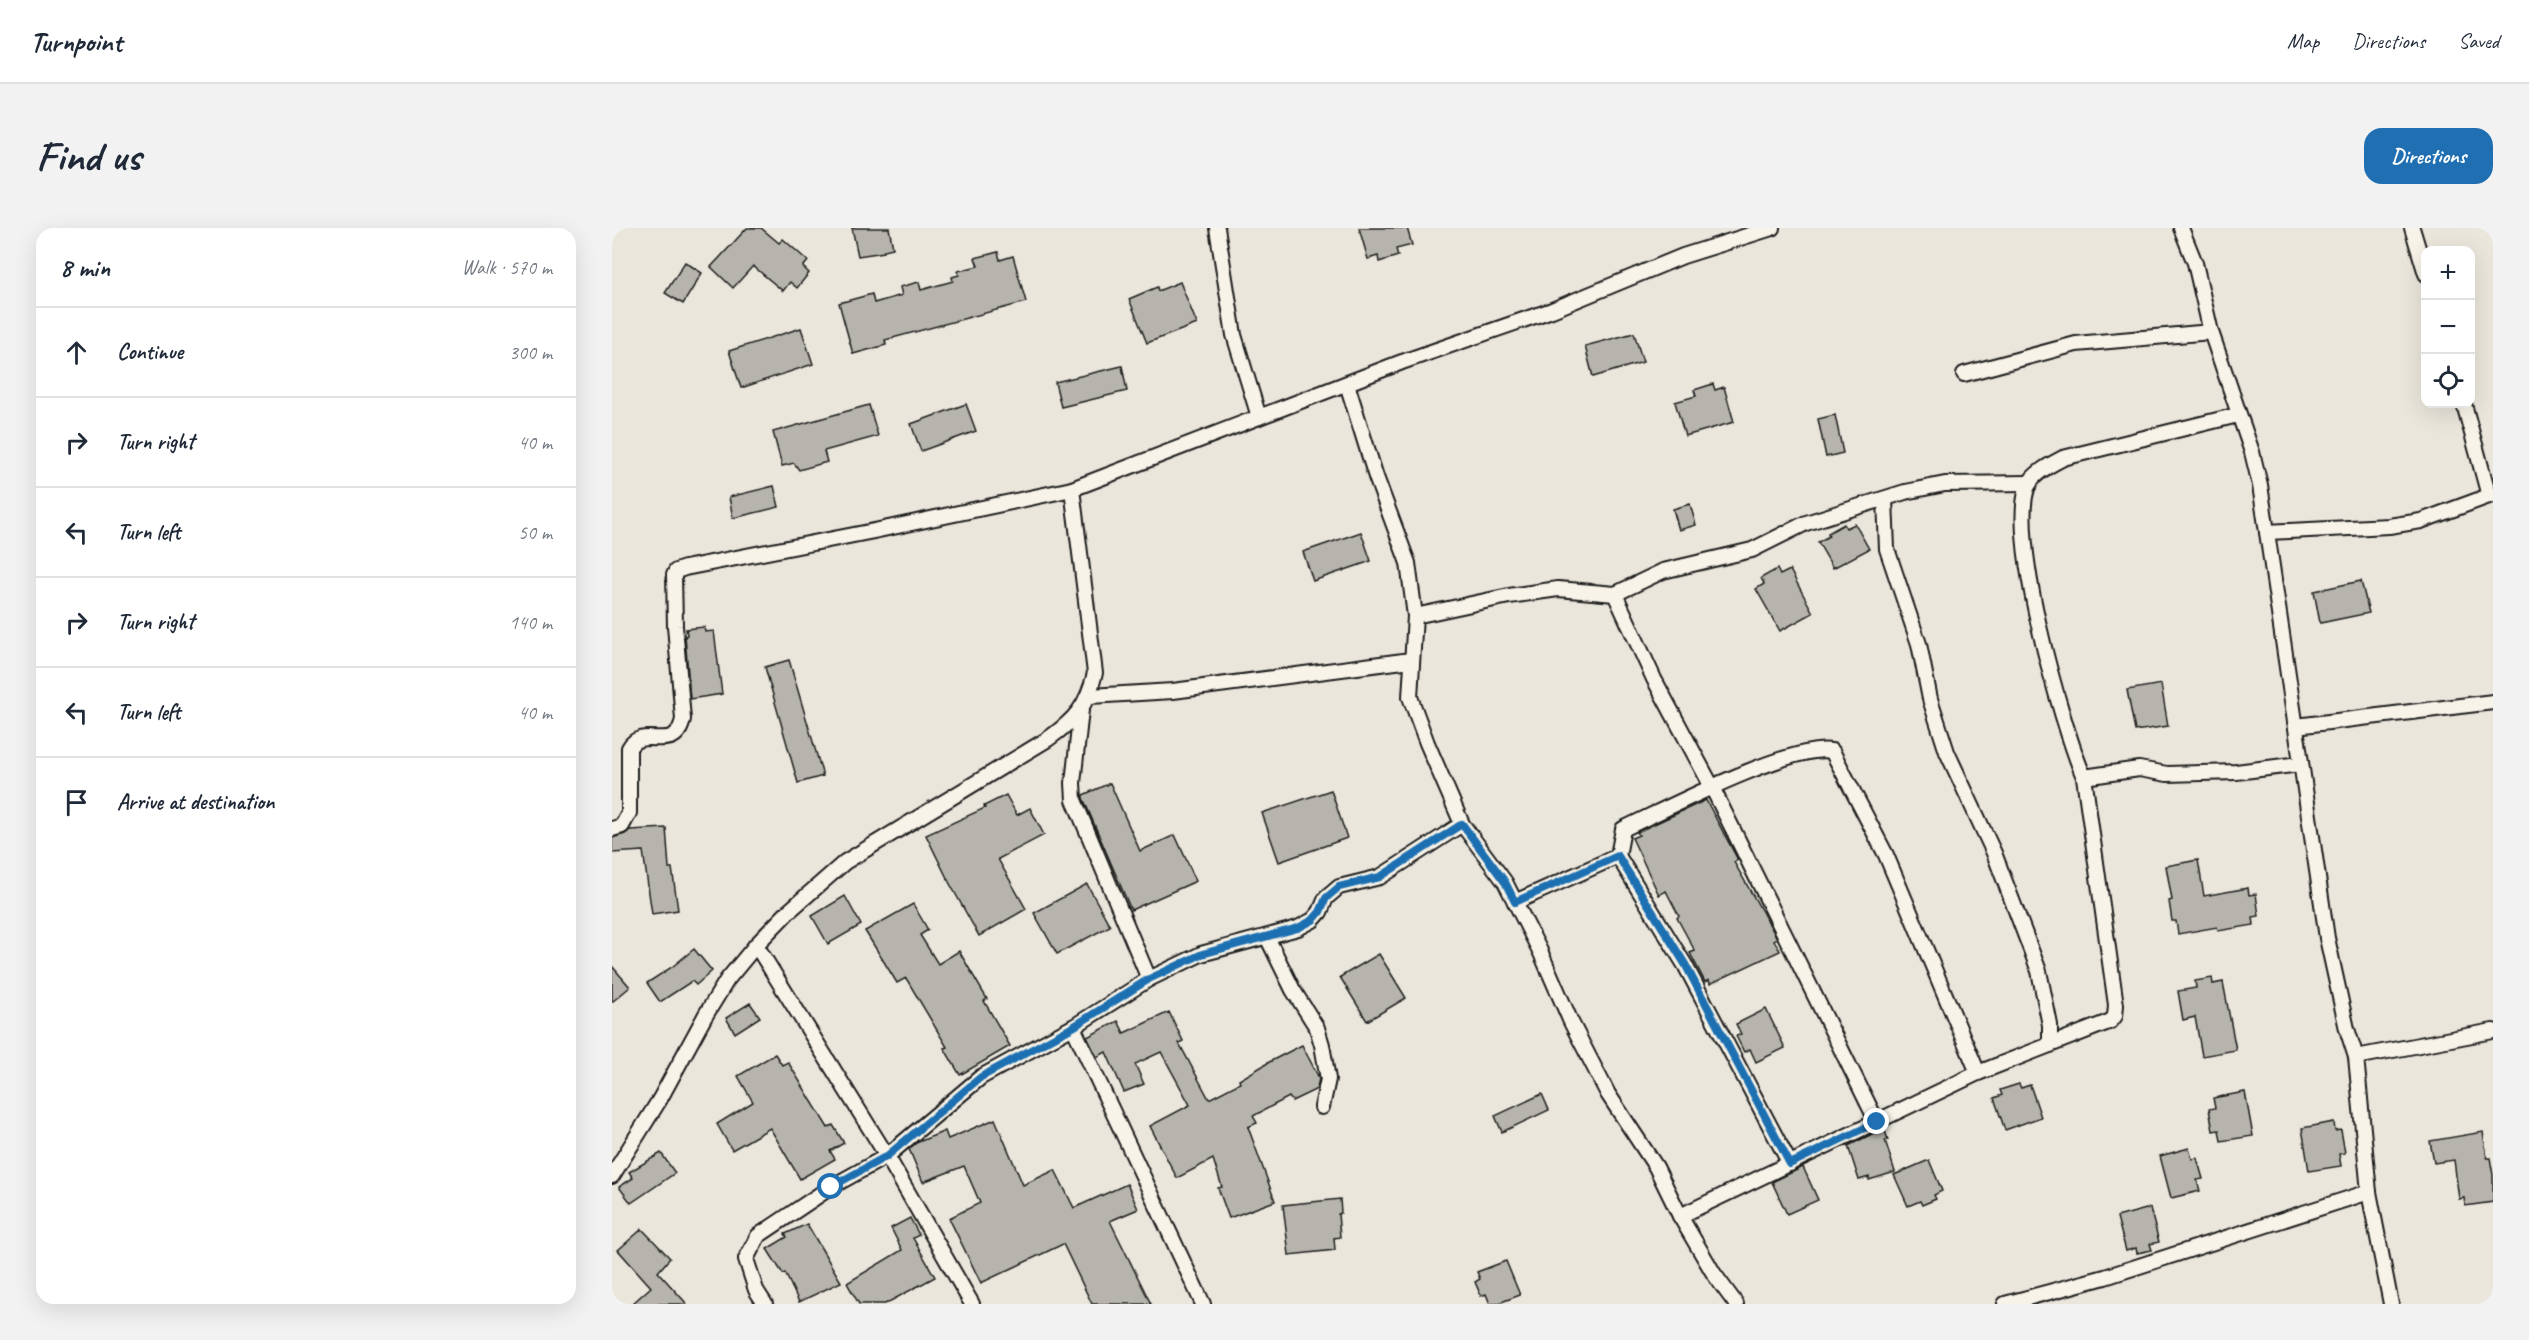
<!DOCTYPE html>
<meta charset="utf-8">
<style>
body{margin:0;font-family:Caveat,sans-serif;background:#f2f2f3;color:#1f2937}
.controls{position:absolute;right:18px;top:18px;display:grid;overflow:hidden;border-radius:12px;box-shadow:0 6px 24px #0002}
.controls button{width:54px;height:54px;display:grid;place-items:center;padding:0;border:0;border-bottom:2px solid #e0e1e3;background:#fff;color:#1f2937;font:30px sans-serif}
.stop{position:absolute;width:18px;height:18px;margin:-14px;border:4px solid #1f6fb2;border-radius:50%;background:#fff}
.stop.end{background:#1f6fb2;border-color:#fff;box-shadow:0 2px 6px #0008}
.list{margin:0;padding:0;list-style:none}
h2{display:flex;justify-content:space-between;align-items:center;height:78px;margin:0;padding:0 24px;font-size:26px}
h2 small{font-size:20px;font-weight:400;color:#747a83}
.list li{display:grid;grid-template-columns:39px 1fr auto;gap:18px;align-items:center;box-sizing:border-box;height:90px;padding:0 24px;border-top:2px solid #e0e1e3}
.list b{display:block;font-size:22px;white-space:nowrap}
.list em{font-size:20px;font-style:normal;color:#747a83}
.icon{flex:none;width:33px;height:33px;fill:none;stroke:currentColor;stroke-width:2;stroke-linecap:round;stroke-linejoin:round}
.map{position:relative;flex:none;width:1881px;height:1076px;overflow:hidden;border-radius:18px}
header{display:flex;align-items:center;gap:36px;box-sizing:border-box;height:84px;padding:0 30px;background:#fff;border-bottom:2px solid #e0e1e3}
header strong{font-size:28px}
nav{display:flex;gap:33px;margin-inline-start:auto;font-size:21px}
.intro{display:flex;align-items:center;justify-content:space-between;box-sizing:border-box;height:144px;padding:0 36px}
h1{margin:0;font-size:42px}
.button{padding:15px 27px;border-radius:18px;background:#1f6fb2;color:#fff;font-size:21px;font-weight:700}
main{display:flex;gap:36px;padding:0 36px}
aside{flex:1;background:#fff;border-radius:18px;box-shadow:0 6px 24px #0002}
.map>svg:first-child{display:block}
</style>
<header>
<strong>Turnpoint</strong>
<nav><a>Map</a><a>Directions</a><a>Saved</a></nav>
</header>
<div class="intro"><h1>Find us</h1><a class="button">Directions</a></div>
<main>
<aside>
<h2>8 min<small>Walk · 570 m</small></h2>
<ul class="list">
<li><svg class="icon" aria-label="ahead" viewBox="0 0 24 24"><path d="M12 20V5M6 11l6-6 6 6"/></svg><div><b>Continue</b></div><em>300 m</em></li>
<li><svg class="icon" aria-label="right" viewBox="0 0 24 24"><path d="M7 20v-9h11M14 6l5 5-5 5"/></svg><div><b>Turn right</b></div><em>40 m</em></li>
<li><svg class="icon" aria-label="left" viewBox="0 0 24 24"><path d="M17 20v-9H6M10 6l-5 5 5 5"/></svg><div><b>Turn left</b></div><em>50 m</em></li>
<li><svg class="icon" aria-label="right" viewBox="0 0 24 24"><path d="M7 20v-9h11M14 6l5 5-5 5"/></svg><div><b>Turn right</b></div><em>140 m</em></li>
<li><svg class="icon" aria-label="left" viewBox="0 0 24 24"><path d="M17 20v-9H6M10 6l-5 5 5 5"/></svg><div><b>Turn left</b></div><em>40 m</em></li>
<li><svg class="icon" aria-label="arrive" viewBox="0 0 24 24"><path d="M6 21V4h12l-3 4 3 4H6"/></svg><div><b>Arrive at destination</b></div></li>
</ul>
</aside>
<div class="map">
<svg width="1881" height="1076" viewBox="0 0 1881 1076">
<rect width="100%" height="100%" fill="#eae6dc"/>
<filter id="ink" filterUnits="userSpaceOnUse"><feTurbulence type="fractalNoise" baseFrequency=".0167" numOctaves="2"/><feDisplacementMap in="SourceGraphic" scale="12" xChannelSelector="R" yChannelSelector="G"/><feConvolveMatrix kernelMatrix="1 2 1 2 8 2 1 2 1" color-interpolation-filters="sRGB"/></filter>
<g filter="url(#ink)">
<!-- building -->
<g fill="#b6b4ac" stroke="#1c1c1c" stroke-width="1.5">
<polygon points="135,0 149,0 167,15 171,11 196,33 191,39 197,45 185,60 178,54 171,63 141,38 121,60 99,39"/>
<polygon points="240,0 277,0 281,20 272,22 272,24 246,28"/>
<polygon points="747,0 795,0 800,17 784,21 786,28 767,34 766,28 756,31"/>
<polygon points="386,24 388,32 401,28 414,74 273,112 274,117 241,126 227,75 260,66 262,75 290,67 288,59 307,54 309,62 341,53 340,49 347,47 346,43 366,38 363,30"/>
<polygon points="73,34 90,45 71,76 53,65"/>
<polygon points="568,54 585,96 535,115 517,71 545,59 546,63"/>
<polygon points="189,100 201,136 129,160 117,123"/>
<polygon points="1022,105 1031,134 981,149 973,118"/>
<polygon points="510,138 515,163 449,179 443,154"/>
<polygon points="1101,156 1103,162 1112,159 1122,194 1073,208 1063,174 1084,168 1082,162"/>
<polygon points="354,176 364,203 309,223 299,196"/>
<polygon points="257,177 266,208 212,223 215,234 187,242 182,235 170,238 161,204"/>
<polygon points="1223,187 1231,225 1214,229 1206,191"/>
<polygon points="162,258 167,279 121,290 117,269"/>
<polygon points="1078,276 1084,297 1067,302 1061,281"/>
<polygon points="1232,296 1234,300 1243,296 1257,321 1221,340 1206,314 1217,308 1216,305"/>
<polygon points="749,304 759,333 701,353 691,324"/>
<polygon points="1165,341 1168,347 1178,342 1201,385 1168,403 1144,361 1152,356 1149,350"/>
<polygon points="1749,353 1757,385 1708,395 1702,363"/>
<polygon points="92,399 93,404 102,403 110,466 78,471 73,408 75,407 74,401"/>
<polygon points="177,432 211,548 186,555 153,439"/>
<polygon points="1549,456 1556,498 1523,503 1515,462"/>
<polygon points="498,555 528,623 563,607 584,653 519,682 471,570 471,567"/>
<polygon points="719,562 735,610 667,634 650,585"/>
<polygon points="394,567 405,587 418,580 432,607 386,631 414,681 367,708 337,654 314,607 373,580 372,578"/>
<polygon points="1094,572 1126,632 1122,634 1165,710 1162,712 1168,723 1098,756 1097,752 1093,754 1078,725 1083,723 1065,690 1067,688 1054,663 1047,667 1020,610 1027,607 1025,604"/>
<polygon points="54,600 57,640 60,640 66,682 40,686 31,623 0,625 0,610 13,606 18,602"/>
<polygon points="1586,632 1592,668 1636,660 1637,667 1644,666 1647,688 1641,689 1642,697 1606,703 1605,699 1566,706 1564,693 1560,693 1557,673 1560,672 1554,638"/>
<polygon points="475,656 498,698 445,726 422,685"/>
<polygon points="233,668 249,697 216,716 200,688"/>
<polygon points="301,676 316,702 308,707 326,736 347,723 375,771 372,773 398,818 348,847 332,820 335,819 294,750 285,755 253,703"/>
<polygon points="82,721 100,743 84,757 80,753 48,774 35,755 60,739"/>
<polygon points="767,726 794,770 755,793 728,749"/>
<polygon points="0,738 18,759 0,774"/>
<polygon points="1600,750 1601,756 1611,754 1624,822 1590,828 1583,789 1571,792 1566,763 1584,760 1583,753"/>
<polygon points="138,775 148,789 123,805 114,790"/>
<polygon points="1154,781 1173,820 1144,834 1138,821 1132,824 1124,808 1129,806 1124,796"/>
<polygon points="557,784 571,813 567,815 597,871 628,855 627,852 659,833 690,817 707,850 705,861 680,873 677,869 641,888 645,895 636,899 663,973 617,990 606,960 610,959 601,931 565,950 538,898 578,877 549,824 523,836 532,856 512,864 494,824 485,829 475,809 506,793 512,805"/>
<polygon points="163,826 170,837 176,834 216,900 221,897 232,915 218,923 223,931 188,951 158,900 120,922 105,896 141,874 126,848"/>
<polygon points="1407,856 1409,860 1418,857 1429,889 1393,902 1382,870 1390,867 1388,862"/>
<polygon points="1633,864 1641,908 1609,913 1607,902 1601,903 1597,881 1603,880 1601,870"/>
<polygon points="930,866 937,882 890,904 883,888"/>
<polygon points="383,891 411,957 443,942 462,980 515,956 526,981 498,993 539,1076 480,1076 451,1016 369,1055 337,990 368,975 352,938 311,954 297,921 304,915 333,903 336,911"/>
<polygon points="1722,894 1723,903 1729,902 1733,925 1727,926 1729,938 1697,943 1690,900"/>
<polygon points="1272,900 1276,912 1273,912 1283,944 1257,952 1257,949 1247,952 1236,918"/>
<polygon points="1871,904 1875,930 1878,930 1881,947 1881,974 1853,978 1852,970 1847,971 1842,932 1822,935 1818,913"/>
<polygon points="1577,920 1580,931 1585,930 1591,951 1585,952 1588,963 1559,970 1548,928"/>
<polygon points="49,925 63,945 19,975 7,959 21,950 17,944"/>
<polygon points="1317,932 1330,963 1322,967 1324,971 1310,977 1308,973 1296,978 1282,947"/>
<polygon points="1191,939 1206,972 1175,986 1160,954"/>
<polygon points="728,971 729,985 726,986 728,1009 722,1010 723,1022 677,1027 671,977"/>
<polygon points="1538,980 1547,1014 1538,1016 1540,1022 1525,1025 1524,1020 1514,1023 1505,989"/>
<polygon points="298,990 307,1007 301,1010 323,1049 273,1076 247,1076 235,1055 290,1022 279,1000"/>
<polygon points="195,996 229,1054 187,1074 173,1045 171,1046 155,1021 175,1009 173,1006"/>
<polygon points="30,1001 58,1030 46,1044 75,1076 20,1076 39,1059 6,1022"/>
<polygon points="894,1033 908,1067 884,1076 878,1076 874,1066 869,1068 863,1054 868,1051 865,1044"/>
</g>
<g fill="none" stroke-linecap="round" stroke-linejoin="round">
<defs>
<g id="minor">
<polyline points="605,0 622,107 647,189"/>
<polyline points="1569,0 1583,35 1599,104 1640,224 1648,257 1715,710 1735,801 1744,829 1757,964 1779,1076"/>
<polyline points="1800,0 1814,46"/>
<polyline points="1352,146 1464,116 1599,104"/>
<polyline points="735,156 764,249 796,335 803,388 798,469 815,515 850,596 893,654 928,723 959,794 996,866 1044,939 1068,988 1102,1046 1124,1076"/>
<polyline points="1852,176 1877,268 1881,267"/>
<path d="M 1626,187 L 1451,230 C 1440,236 1425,243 1418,254 C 1392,297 1451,501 1472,549 L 1527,541 L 1555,546 L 1624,544 L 1688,536"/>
<polyline points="1273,271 1275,321 1307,416 1318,471 1335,524 1382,625 1427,743 1438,797 1438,817"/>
<polyline points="1655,304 1777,298 1809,293 1877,268"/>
<polyline points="1003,366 1042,451 1100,559 1265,894"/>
<polyline points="803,388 897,368 946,361 1003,366 1051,343 1140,322 1194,295 1293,264 1333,256 1418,255"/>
<polyline points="478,468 561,463 799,432"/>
<polyline points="1684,498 1881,474"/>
<path d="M 0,601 L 10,598 L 17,585 L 17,520 C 30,496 64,528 71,491 L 63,398 L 62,347 L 64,343 L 73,340 L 262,303 L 460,261"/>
<path d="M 1006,628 L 1011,601 C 1052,582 1180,515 1220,523 L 1274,627 L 1366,845"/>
<polyline points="903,674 1006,628 1073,737 1178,936"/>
<polyline points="655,709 681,762 705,800 710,817 716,851 710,879"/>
<polyline points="144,717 275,928 360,1076"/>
<polyline points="537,751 589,726 686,700 701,692 708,684 714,670 727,659 768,649 850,596"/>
<polyline points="461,799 591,1076"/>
<polyline points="1744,829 1881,803"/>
<path d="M 0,948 L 48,871 L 93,788 L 115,752 L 144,717 L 176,684 L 233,634 L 436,511 C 464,491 475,478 483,445 L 460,261 L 790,134 L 940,82 L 1071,28 L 1160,0"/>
<polyline points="1068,988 1366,845 1499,793 1503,788 1504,777 1472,549"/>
<polyline points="153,1076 144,1062 134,1031 146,1008 219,959 275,928 369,849 461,799 537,751 462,572 461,555 469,482"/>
<polyline points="1393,1076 1493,1049 1757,964"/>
</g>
</defs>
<!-- minor casing -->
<use href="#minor" stroke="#1c1c1c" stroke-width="18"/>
<!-- minor -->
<use href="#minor" stroke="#f7f3e8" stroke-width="14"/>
</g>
</g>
<g fill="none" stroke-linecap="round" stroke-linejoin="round" filter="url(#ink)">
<!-- route -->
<polyline stroke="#1f6fb2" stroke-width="8" points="219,959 275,928 369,849 461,799 537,751 590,726 686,700 701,692 708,684 714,670 727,659 768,649 850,596 893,654 903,674 1006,628 1073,736 1178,936 1265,894"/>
</g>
</svg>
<div class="controls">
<button>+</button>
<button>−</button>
<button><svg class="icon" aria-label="locate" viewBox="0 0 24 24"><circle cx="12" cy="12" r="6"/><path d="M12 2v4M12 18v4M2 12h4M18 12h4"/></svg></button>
</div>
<div class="stop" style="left:219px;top:959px"></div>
<div class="stop end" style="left:1265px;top:894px"></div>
</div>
</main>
